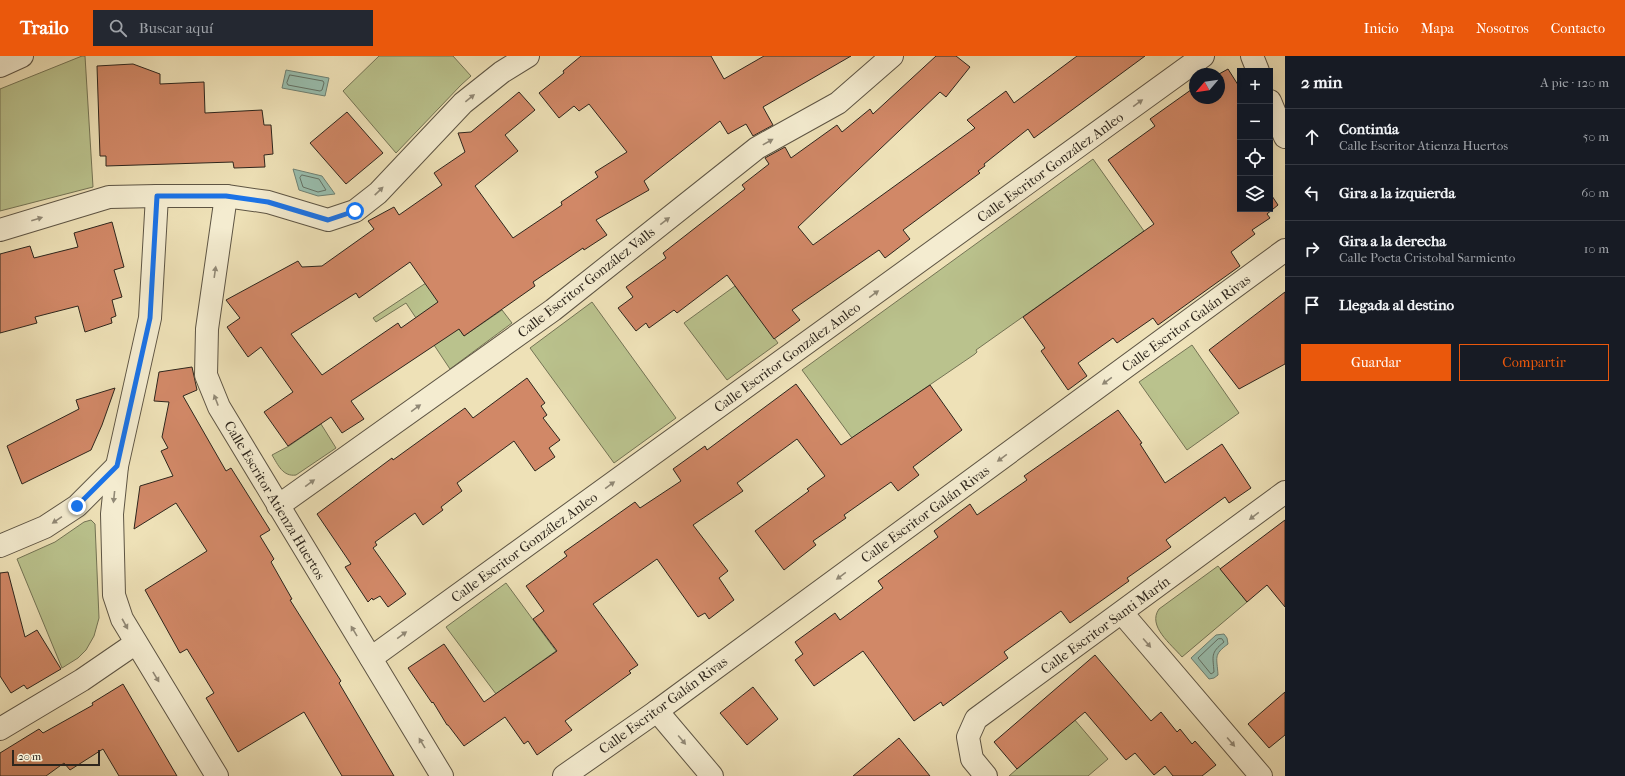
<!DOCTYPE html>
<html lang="es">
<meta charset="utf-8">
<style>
body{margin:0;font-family:"IM FELL French Canon",serif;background:#242831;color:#f1f3f6}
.controls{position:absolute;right:12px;top:12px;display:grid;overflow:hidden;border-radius:0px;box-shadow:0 4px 16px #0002}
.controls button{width:36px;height:36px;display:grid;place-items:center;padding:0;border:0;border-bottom:1px solid #363941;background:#171b24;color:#f1f3f6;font:20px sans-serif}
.compass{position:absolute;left:1189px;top:12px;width:36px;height:36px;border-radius:50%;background:#171b24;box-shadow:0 4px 16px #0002;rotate:241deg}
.scale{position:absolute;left:12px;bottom:10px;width:88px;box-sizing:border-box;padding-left:4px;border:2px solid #2e261d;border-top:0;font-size:11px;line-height:14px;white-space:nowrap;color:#2e261d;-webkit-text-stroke:3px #f4ecd0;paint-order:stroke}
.stop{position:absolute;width:12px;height:12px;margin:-9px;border:3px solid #1a73e8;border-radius:50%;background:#fff}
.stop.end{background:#1a73e8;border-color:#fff;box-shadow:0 1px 4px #0008}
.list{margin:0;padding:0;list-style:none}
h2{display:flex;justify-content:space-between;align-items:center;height:52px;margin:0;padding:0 16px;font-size:17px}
h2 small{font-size:13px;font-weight:400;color:#9ea1a6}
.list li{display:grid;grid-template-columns:26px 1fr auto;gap:12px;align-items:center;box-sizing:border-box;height:56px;padding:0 16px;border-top:1px solid #363941}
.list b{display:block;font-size:15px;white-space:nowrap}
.list p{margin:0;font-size:13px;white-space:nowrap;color:#9ea1a6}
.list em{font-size:13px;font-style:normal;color:#9ea1a6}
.actions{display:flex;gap:8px;padding:12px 16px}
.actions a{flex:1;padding:9px 0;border:1px solid #ea580c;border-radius:0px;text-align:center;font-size:14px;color:#ea580c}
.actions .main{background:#ea580c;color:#fff}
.icon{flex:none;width:22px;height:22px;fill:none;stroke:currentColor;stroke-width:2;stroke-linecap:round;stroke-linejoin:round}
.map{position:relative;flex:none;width:1285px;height:720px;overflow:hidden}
header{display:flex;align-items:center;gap:24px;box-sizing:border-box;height:56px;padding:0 20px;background:#ea580c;color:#fff}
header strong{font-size:19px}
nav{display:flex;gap:22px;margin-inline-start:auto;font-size:14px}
.search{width:280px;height:36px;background:#242831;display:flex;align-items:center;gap:10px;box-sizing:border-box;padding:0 14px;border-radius:0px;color:#9ea1a6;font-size:15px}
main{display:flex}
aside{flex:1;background:#171b24}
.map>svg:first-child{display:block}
</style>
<header>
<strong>Trailo</strong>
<div class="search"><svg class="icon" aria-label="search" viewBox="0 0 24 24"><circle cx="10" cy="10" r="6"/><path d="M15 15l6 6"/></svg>Buscar aquí</div>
<nav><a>Inicio</a><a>Mapa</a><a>Nosotros</a><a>Contacto</a></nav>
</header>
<main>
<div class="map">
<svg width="1285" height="720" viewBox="0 0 1285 720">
<rect width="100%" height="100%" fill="#eee1b7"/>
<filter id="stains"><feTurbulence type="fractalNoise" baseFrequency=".005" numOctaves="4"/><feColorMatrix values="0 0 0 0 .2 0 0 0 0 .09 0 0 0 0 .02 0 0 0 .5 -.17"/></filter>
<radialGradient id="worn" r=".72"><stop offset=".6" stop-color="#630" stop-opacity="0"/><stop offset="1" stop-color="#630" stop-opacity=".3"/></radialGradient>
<!-- green -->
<g fill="#bac28d" stroke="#747455">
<polygon points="82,0 85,0 93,131 0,155 0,33"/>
<polygon points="379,0 453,0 471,20 461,29 396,97 343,35"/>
<polygon points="1093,103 1144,175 976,294 977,296 975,298 852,382 802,314"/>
<polygon points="426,227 464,280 502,254 512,267 450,313 406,247 376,266 373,262"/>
<polygon points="735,230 778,287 727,324 684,267"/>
<polygon points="592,246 676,362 614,407 530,292"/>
<polygon points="1192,289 1239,357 1187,394 1139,326"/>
<path d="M 321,368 L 336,392 L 296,419 C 283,421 278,409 272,399 L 289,390 Z"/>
<polygon points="91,464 95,468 99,562 94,580 86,594 78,602 62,612 17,503 55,486 84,466"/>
<path d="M 1218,510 L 1247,546 L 1182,601 C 1171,588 1147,570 1159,553 Z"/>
<polygon points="506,527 556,595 496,638 446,571"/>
<polygon points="1074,663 1108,703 1088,720 1009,720"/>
</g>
<!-- water -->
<g fill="#99beae" stroke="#6e8174">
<polygon points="286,14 329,22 325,40 282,32"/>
<polygon points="293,113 322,120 335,138 318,140 299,134"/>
<path d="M 1224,578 L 1227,582 L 1228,588 C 1213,599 1217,601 1218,619 L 1214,622 L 1209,623 L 1191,602 L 1216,579 Z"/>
</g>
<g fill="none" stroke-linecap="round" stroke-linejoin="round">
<!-- shore -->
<g stroke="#647266" stroke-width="1">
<polygon points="290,19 323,25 324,27 322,34 320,35 288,29 287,27"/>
<polygon points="302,119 319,123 326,134 318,136 303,131 300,122"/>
<path d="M 1222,583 L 1224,586 C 1210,597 1213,600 1214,616 L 1211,618 L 1198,602 L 1218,583 Z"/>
</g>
</g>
<!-- building -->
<g fill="#d18867" stroke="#2e261d" fill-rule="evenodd">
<path d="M 581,0 L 711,0 L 724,23 L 764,0 L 851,0 L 763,51 L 773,69 L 753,80 L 746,68 L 728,78 L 720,65 L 644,125 L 649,134 L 596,164 L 607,179 L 584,194 L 583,192 L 533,226 L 535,230 L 464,280 L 459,273 L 351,345 L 364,363 L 342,377 L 331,361 L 288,390 L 264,356 L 293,336 L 261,291 L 248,301 L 227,271 L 240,262 L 226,244 L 298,205 L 302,211 L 322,210 L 374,173 L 368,165 L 394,151 L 399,159 L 442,129 L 434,117 L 465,96 L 458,77 L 471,76 L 519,36 L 535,54 L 505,79 L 518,95 L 475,130 L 513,182 L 562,149 L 561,146 L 598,121 L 595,116 L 627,96 L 589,48 L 579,55 L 574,50 L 559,62 L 539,37 L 564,17 L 563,15 ZM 410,206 L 438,246 L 401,272 L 398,267 L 322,319 L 291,278 L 356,237 L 359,242 Z"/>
<polygon points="936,0 956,0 970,11 946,41 940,36 798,171 813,189 975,72 967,64 1006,35 1014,47 1077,0 1145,0 1034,82 1028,73 984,108 985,110 978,115 980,117 903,174 910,183 885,202 879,194 792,254 800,264 774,283 727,219 677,257 674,254 649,272 646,267 636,275 618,252 633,241 626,231 666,202 663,197 745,133 742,129 769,108 765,102 785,91 791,102 837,69 842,76 870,53 873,58"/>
<polygon points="133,8 160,18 160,28 204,26 205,57 262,54 264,69 271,69 273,98 264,99 265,111 234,112 233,106 106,110 106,100 100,100 97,10"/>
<polygon points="1228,13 1240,32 1240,153 1270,153 1270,137 1278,149 1267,158 1270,162 1252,174 1255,178 1231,196 1240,210 1158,269 1153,262 1117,287 1113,282 1078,307 1087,320 1068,334 1041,295 1045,292 1023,261 1154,168 1108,104 1155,70 1150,63 1195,31 1195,42 1219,42 1219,18"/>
<polygon points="347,56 383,97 346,128 310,87"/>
<polygon points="112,166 124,211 114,214 122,241 112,244 116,260 111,262 112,267 85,276 78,250 35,261 37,267 0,277 0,198 30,190 34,202 78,191 74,177"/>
<polygon points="1285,236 1285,308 1239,333 1209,294"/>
<polygon points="192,311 197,334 183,340 226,415 231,412 270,474 260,480 274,503 271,506 292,543 290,544 341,625 339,627 394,720 342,720 304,656 238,696 206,642 214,637 187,593 180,597 145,534 207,495 176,447 134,473 140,430 173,420 161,395 168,392 162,381 169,346 154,345 159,316"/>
<polygon points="527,322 545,347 541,350 547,359 543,362 560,384 549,392 555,401 535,415 514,385 457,427 462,435 441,451 443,454 423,469 415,457 375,486 377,489 373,492 406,538 388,551 380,540 373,544 372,542 368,546 345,511 351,508 317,458 392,402 393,404 465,352 473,362"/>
<polygon points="796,328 841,389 930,329 962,374 913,411 919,419 898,435 891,426 844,459 846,462 813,485 816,489 784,514 755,475 809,435 807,433 825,420 797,383 737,427 743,435 693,469 728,515 719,522 734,544 709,563 705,557 698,561 657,503 593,548 638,609 629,615 631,617 565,665 572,674 537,699 528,685 524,688 505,661 464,690 448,669 447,669 433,646 432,647 408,612 444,588 484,646 557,595 533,563 544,555 526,530 567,500 564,496 635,446 640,452 681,425 673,413 705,390 707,394"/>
<polygon points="115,332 102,369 91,394 22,428 7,390 79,353 76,344"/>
<polygon points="1118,354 1142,387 1140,388 1165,427 1222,388 1251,432 1229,447 1225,441 1166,484 1171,491 1127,522 1129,525 1070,567 1061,555 1004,596 1008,602 943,650 941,646 914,665 863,595 814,630 795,604 803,598 795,586 835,557 840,564 883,532 878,525 938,481 934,475 970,448 977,459 1027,424 1024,420"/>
<polygon points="1285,464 1285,551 1267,529 1247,546 1220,513"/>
<polygon points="8,516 25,581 37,574 61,613 27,633 24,629 11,637 0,620 0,517"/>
<polygon points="1095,599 1151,665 1161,656 1177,676 1180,673 1192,688 1195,685 1216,709 1202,720 1173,720 1165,710 1154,719 1135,697 1126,704 1085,656 1017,713 994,686"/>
<polygon points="123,628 177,720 119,720 103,693 70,714 64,707 46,720 0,720 0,697 39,673 43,677 93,649 92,647"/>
<polygon points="753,631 778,663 747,689 720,657"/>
<polygon points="1285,636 1285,679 1269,692 1248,668"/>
<polygon points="899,682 930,720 853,720"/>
</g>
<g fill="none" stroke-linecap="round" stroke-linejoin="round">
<defs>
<g id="minor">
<polyline points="1252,0 1258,15"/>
<polyline points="0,10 22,0"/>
<polyline points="1270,45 1285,81"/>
<polyline points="157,140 150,262 117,410 112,458 114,539 122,563 217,720"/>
<polyline points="226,140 207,273 206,319 219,351 442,720"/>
<polyline points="0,174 109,141 157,140 226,140 268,146 328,164 355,155 378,137 463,47 502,16 528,0"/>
<polyline points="278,450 553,254 757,92 838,47 892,0"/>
<polyline points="0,490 45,471 77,450 117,410"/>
<polyline points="1122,557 1261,720"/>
<polyline points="371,602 1203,0"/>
<polyline points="657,655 712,720"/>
<polyline points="0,673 82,624 136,587"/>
<polyline points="564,720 657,655 1285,194"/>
<polyline points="986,720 972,703 968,681 976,663 1285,436"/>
</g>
</defs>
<!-- minor casing -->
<use href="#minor" stroke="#5e5544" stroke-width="24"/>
<!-- minor -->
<use href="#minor" stroke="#f4ecd0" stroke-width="22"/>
</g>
<!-- one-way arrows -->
<defs><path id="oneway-solid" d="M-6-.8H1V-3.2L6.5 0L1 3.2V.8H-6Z"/></defs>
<g fill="#918976">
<use href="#oneway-solid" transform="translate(470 42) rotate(-39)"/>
<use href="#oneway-solid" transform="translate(1138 47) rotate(-36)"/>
<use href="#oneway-solid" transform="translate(768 86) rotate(-29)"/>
<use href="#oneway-solid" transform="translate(379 135) rotate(-44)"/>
<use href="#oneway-solid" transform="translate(37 163) rotate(-17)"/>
<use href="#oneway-solid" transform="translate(665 165) rotate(-38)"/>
<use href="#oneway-solid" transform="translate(215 216) rotate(-82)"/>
<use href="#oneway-solid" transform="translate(874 238) rotate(-36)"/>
<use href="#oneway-solid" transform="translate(1107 325) rotate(144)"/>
<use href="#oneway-solid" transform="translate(216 344) rotate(-111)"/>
<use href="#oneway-solid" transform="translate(416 352) rotate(-36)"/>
<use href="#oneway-solid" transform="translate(1002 402) rotate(144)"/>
<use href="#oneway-solid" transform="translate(310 427) rotate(-36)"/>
<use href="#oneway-solid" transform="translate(610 429) rotate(-36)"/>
<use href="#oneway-solid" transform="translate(114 441) rotate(96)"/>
<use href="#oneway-solid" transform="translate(1254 460) rotate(143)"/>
<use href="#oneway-solid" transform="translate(57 464) rotate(146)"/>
<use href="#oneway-solid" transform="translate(841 520) rotate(144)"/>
<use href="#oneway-solid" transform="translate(125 568) rotate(61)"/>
<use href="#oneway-solid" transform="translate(354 575) rotate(-121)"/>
<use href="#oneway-solid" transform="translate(402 579) rotate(-36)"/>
<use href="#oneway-solid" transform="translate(1147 587) rotate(49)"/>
<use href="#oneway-solid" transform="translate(156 621) rotate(59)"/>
<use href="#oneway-solid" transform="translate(682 684) rotate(50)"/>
<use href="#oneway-solid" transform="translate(1231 686) rotate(49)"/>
<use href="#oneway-solid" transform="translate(422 687) rotate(-121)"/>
</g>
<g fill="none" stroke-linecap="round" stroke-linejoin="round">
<!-- route -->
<polyline stroke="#1a73e8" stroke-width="5" points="77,450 117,410 150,262 157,140 226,140 268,146 328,164 355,155"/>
</g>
<g text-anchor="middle" stroke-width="3" stroke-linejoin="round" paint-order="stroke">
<!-- street labels -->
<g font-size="14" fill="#2e261d" stroke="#f4ecd0">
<text transform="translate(1050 111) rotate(-36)" y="5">Calle Escritor González Anleo</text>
<text transform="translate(586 226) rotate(-38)" y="5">Calle Escritor González Valls</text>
<text transform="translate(1186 267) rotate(-36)" y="5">Calle Escritor Galán Rivas</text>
<text transform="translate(787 301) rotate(-36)" y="5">Calle Escritor González Anleo</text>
<text transform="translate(275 444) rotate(59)" y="5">Calle Escritor Atienza Huertos</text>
<text transform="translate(925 458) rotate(-36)" y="5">Calle Escritor Galán Rivas</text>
<text transform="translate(524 491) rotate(-36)" y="5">Calle Escritor González Anleo</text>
<text transform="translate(1105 569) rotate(-36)" y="5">Calle Escritor Santi Marín</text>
<text transform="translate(663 649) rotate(-36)" y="5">Calle Escritor Galán Rivas</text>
</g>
</g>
<rect width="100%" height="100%" filter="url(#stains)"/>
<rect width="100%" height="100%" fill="url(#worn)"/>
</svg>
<div class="controls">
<button>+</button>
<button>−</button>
<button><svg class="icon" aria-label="locate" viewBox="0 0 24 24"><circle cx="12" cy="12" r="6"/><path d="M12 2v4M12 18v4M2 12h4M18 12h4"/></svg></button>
<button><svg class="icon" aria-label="layers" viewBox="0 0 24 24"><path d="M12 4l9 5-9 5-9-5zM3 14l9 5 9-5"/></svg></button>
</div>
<svg class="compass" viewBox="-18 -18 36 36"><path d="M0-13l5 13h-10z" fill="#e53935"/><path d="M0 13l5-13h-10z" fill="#9ea1a6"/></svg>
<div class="scale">20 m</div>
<div class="stop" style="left:355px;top:155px"></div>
<div class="stop end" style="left:77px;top:450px"></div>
</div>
<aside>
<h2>2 min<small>A pie · 120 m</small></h2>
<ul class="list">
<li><svg class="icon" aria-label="ahead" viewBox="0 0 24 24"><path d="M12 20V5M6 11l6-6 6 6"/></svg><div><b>Continúa</b><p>Calle Escritor Atienza Huertos</p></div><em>50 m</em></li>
<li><svg class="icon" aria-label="left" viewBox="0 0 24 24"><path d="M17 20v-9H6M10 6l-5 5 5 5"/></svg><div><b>Gira a la izquierda</b></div><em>60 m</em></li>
<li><svg class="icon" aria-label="right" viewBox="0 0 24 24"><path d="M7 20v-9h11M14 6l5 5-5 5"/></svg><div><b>Gira a la derecha</b><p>Calle Poeta Cristobal Sarmiento</p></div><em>10 m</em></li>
<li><svg class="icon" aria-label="arrive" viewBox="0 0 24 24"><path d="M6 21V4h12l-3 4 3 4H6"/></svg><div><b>Llegada al destino</b></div></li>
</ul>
<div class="actions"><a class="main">Guardar</a><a>Compartir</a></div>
</aside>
</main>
